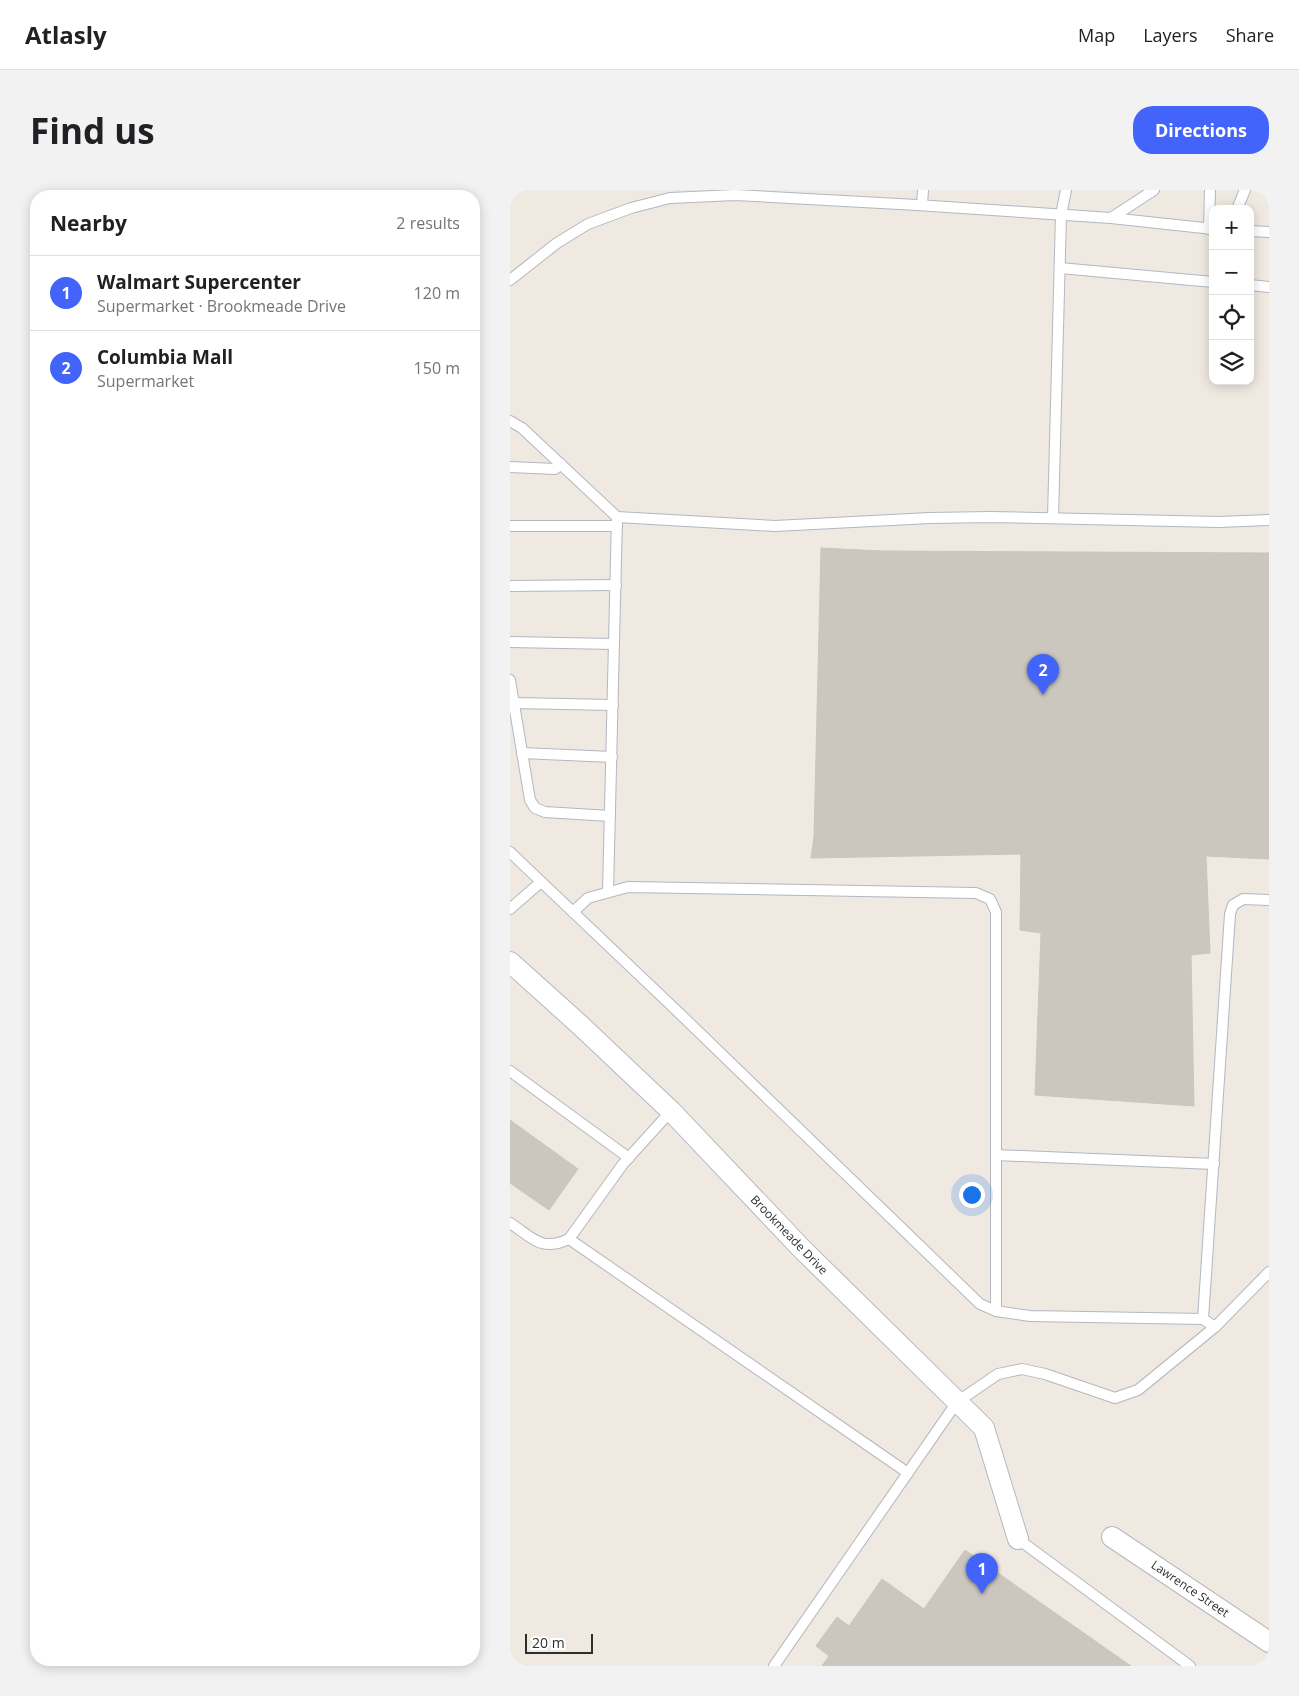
<!DOCTYPE html>
<meta charset="utf-8">
<style>
body{margin:0;font-family:"Open Sans",sans-serif;background:#f2f2f2;color:#202124}
.controls{position:absolute;right:15px;top:15px;display:grid;overflow:hidden;border-radius:10px;box-shadow:0 2px 12px #0003}
.controls button{width:45px;height:45px;display:grid;place-items:center;padding:0;border:0;border-bottom:1px solid #e0e0e0;background:#fff;color:#202124;font:25px sans-serif}
.scale{position:absolute;left:15px;bottom:12px;width:68px;box-sizing:border-box;padding-left:5px;border:2px solid #2e2e2e;border-top:0;font-size:14px;line-height:18px;white-space:nowrap;color:#2e2e2e;-webkit-text-stroke:4px #fff;paint-order:stroke}
.you{position:absolute;left:461px;top:1004px;width:18px;height:18px;margin:-12px;border:4px solid #fff;border-radius:50%;background:#1a73e8;box-shadow:0 0 0 8px #1a73e833}
.badge{display:grid;place-items:center;width:32px;height:32px;border-radius:50%;background:#4264fb;color:#fff;font-size:16px;font-weight:700}
.pin{position:absolute;translate:-50% -41px;filter:drop-shadow(0 1px 2px #0008)}
.pin::after{content:'';position:absolute;top:26px;width:18px;height:15px;background:inherit;clip-path:polygon(0 0,100% 0,50% 100%)}
.list{margin:0;padding:0;list-style:none}
h2{display:flex;justify-content:space-between;align-items:center;height:65px;margin:0;padding:0 20px;font-size:21px}
h2 small{font-size:16px;font-weight:400;color:#757577}
.list li{display:grid;grid-template-columns:32px 1fr auto;gap:15px;align-items:center;box-sizing:border-box;height:75px;padding:0 20px;border-top:1px solid #e0e0e0}
.list b{display:block;font-size:19px;white-space:nowrap}
.list p{margin:0;font-size:16px;white-space:nowrap;color:#757577}
.list em{font-size:16px;font-style:normal;color:#757577}
.icon{flex:none;width:28px;height:28px;fill:none;stroke:currentColor;stroke-width:2;stroke-linecap:round;stroke-linejoin:round}
.map{position:relative;flex:none;width:759px;height:1476px;overflow:hidden;border-radius:20px}
header{display:flex;align-items:center;gap:30px;box-sizing:border-box;height:70px;padding:0 25px;background:#fff;border-bottom:1px solid #e0e0e0}
header strong{font-size:24px}
nav{display:flex;gap:28px;margin-inline-start:auto;font-size:18px}
.intro{display:flex;align-items:center;justify-content:space-between;box-sizing:border-box;height:120px;padding:0 30px}
h1{margin:0;font-size:35px}
.button{padding:12px 22px;border-radius:20px;background:#4264fb;color:#fff;font-size:18px;font-weight:700}
main{display:flex;gap:30px;padding:0 30px}
aside{flex:1;background:#fff;border-radius:20px;box-shadow:0 2px 12px #0003}
.map>svg:first-child{display:block}
</style>
<header>
<strong>Atlasly</strong>
<nav><a>Map</a><a>Layers</a><a>Share</a></nav>
</header>
<div class="intro"><h1>Find us</h1><a class="button">Directions</a></div>
<main>
<aside>
<h2>Nearby<small>2 results</small></h2>
<ul class="list">
<li><span class="badge">1</span><div><b>Walmart Supercenter</b><p>Supermarket · Brookmeade Drive</p></div><em>120 m</em></li>
<li><span class="badge">2</span><div><b>Columbia Mall</b><p>Supermarket</p></div><em>150 m</em></li>
</ul>
</aside>
<div class="map">
<svg width="759" height="1476" viewBox="0 0 759 1476">
<rect width="100%" height="100%" fill="#efe9e1"/>
<!-- building -->
<g fill="#cbc7bf" stroke="#cbc5ba">
<polygon points="311,358 371,361 759,363 759,669 696,666 700,763 681,765 684,916 525,905 531,743 510,740 511,664 301,668 304,647"/>
<polygon points="0,930 68,979 39,1020 0,993"/>
<polygon points="455,1360 621,1476 312,1476 319,1466 306,1456 327,1427 339,1436 372,1389 414,1419"/>
</g>
<g fill="none" stroke-linecap="round" stroke-linejoin="round">
<defs>
<g id="lane">
<polyline points="412,15 413,0"/>
<polyline points="727,19 735,0"/>
<polyline points="601,28 644,0"/>
<polyline points="699,39 700,0"/>
<polyline points="740,41 759,42"/>
<polyline points="550,78 703,92"/>
<polyline points="0,90 47,53 78,34 121,18 160,8 225,5 407,15 601,28 703,39"/>
<polyline points="740,95 759,97"/>
<polyline points="0,231 12,238 107,327 265,336 420,328 481,327 709,332 759,330"/>
<polyline points="0,277 45,279 51,274"/>
<polyline points="543,328 551,25 556,0"/>
<polyline points="0,336 107,336"/>
<polyline points="0,396 106,395"/>
<polyline points="0,452 104,454"/>
<polyline points="0,490 20,610 25,618 35,622 100,626"/>
<polyline points="4,513 103,515"/>
<polyline points="12,563 102,567"/>
<polyline points="0,662 166,820 470,1114 486,1121 520,1126 693,1129 705,1137 759,1082"/>
<polyline points="98,702 107,327"/>
<polyline points="0,719 31,692"/>
<polyline points="63,722 78,708 118,697 466,703 480,709 486,722 486,1121"/>
<polyline points="0,881 119,968"/>
<polyline points="486,965 704,974"/>
<path d="M 0,1033 C 23,1048 31,1062 59,1049 L 113,974 L 161,921"/>
<polyline points="59,1049 398,1283"/>
<polyline points="693,1129 720,724 723,715 733,709 759,710"/>
<polyline points="508,1349 680,1476"/>
<polyline points="264,1476 447,1212 488,1184 512,1179 535,1184 605,1208 628,1200 705,1137"/>
</g>
<g id="street">
<polyline points="0,772 70,835 161,921 291,1058 474,1238 508,1349"/>
<polyline points="602,1347 759,1452"/>
</g>
</defs>
<!-- lane casing -->
<use href="#lane" stroke="#b4b7c1" stroke-width="12"/>
<!-- street casing -->
<use href="#street" stroke="#b4b7c1" stroke-width="22"/>
<!-- lane -->
<use href="#lane" stroke="#fff" stroke-width="10"/>
<!-- street -->
<use href="#street" stroke="#fff" stroke-width="20"/>
</g>
<g text-anchor="middle" stroke-width="5" stroke-linejoin="round" paint-order="stroke">
<!-- street labels -->
<g font-size="12" fill="#2e2e2e" stroke="#fff">
<text transform="translate(279 1045) rotate(46)" y="4">Brookmeade Drive</text>
<text transform="translate(680 1399) rotate(34)" y="4">Lawrence Street</text>
</g>
</g>
</svg>
<div class="controls">
<button>+</button>
<button>−</button>
<button><svg class="icon" aria-label="locate" viewBox="0 0 24 24"><circle cx="12" cy="12" r="6"/><path d="M12 2v4M12 18v4M2 12h4M18 12h4"/></svg></button>
<button><svg class="icon" aria-label="layers" viewBox="0 0 24 24"><path d="M12 4l9 5-9 5-9-5zM3 14l9 5 9-5"/></svg></button>
</div>
<div class="scale">20 m</div>
<div class="you"></div>
<div class="pin badge" style="left:472px;top:1404px">1</div>
<div class="pin badge" style="left:533px;top:505px">2</div>
</div>
</main>
